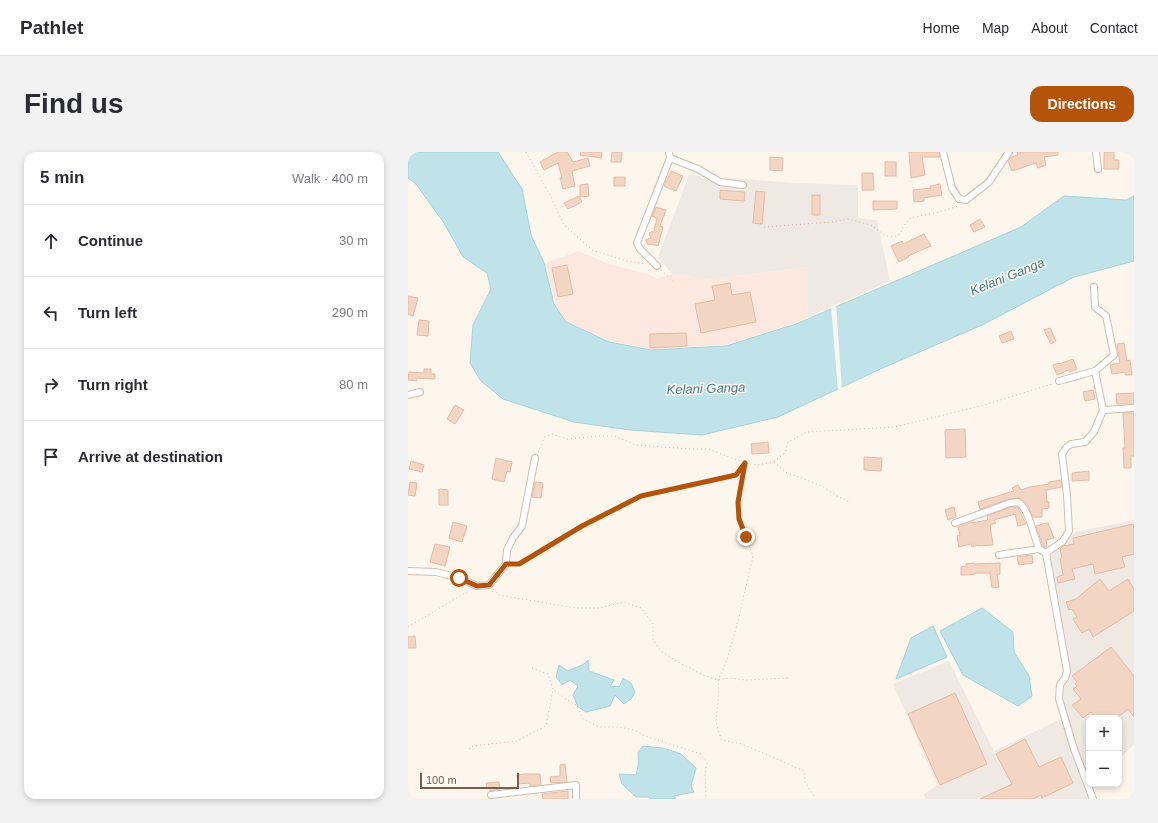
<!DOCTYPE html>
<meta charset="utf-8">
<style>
body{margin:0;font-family:Helvetica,sans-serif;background:#f2f2f3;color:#2b2b33}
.controls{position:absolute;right:12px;bottom:12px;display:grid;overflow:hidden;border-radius:8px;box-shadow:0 2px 6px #0003}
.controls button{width:36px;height:36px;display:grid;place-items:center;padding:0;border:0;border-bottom:1px solid #e1e1e2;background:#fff;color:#2b2b33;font:20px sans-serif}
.scale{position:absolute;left:12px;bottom:10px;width:99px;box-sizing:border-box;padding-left:4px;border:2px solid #7a5c4d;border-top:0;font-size:11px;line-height:14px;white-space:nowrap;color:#7a5c4d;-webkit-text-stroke:3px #fffaf3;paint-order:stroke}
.stop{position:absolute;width:12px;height:12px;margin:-9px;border:3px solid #b45309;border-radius:50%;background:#fff}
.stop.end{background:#b45309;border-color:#fff;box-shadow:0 1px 4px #0008}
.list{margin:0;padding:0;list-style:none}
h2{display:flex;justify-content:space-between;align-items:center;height:52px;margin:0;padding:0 16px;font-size:17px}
h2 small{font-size:13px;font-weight:400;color:#7c7c81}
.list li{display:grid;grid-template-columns:26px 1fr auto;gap:12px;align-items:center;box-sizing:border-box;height:72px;padding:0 16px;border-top:1px solid #e1e1e2}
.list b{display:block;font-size:15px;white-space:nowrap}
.list em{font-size:13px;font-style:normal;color:#7c7c81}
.icon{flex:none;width:22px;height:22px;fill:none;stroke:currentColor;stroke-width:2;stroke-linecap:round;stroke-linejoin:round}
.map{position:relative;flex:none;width:726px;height:647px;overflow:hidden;border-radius:12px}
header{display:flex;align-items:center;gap:24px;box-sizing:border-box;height:56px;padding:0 20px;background:#fff;border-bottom:1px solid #e1e1e2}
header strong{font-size:19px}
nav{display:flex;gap:22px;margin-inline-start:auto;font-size:14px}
.intro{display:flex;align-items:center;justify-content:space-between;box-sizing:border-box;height:96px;padding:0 24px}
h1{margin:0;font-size:28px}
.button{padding:10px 18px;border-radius:12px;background:#b45309;color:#fff;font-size:14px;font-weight:700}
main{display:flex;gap:24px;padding:0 24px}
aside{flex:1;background:#fff;border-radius:12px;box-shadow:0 2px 6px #0003}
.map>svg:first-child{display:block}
</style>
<header>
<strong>Pathlet</strong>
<nav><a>Home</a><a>Map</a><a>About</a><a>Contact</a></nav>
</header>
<div class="intro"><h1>Find us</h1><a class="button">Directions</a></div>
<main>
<aside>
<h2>5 min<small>Walk · 400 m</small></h2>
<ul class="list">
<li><svg class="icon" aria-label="ahead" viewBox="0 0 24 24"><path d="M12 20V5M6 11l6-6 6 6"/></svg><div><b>Continue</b></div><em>30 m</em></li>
<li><svg class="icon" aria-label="left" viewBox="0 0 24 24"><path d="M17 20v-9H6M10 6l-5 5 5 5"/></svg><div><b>Turn left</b></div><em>290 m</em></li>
<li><svg class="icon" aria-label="right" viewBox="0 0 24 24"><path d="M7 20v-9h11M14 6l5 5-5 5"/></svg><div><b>Turn right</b></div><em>80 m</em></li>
<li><svg class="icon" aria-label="arrive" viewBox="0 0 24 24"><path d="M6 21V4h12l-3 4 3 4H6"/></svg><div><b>Arrive at destination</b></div></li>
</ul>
</aside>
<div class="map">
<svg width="726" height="647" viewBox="0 0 726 647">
<rect width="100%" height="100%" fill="#fdf6ec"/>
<!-- commercial -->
<polygon fill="#fde8e0" points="171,99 198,111 243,123 249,127 264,122 300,127 401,115 400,165 388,171 317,193 244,197 201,189 158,170 147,151 138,111"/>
<!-- industrial -->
<g fill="#efe9e4">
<polygon points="281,23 389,31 450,33 450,66 469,68 482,129 400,165 400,115 300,127 264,122 250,105"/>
<polygon points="726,368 726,592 711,607 711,566 681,566 681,630 669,596 654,547 655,534 662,522 641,405 667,380"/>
<polygon points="541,509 586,599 655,566 684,647 518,647 516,642 529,633 485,532"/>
</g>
<!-- water -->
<g fill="#bfe3e8" stroke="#a5d3da">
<polygon points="0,0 90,0 114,37 123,83 136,111 146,152 158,170 201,190 243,198 318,194 388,172 613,75 656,44 718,48 726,44 726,109 666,125 574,173 479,214 370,265 294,283 222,278 166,270 95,247 73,229 62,211 65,173 83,137 79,121 55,105 36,71 8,32 0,26"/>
<polygon points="574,456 605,480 606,500 621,524 624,544 610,554 555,523 532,479"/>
<polygon points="525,474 539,505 488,527 503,486"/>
<polygon points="180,508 181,519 206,528 202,535 212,534 215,526 223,531 227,540 223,547 216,552 207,543 202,554 178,560 170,555 165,543 170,534 162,528 154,533 148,525 151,513 160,519 176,512"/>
<polygon points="235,594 255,596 273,602 288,616 283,634 286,640 266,644 268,647 242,647 241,645 228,645 214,632 211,622 228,623 231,610 230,600"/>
</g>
<!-- pier -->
<polygon fill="#fdf6ec" points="428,152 434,237 430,239 423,154"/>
<!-- building -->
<g fill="#f3d5c3" stroke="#e6bba3">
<polygon points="150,0 159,0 165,10 180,6 182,14 164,19 167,34 155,37 152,26 154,26 150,11 136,18 132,10"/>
<polygon points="173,0 194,0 193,6 172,3"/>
<polygon points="204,0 214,0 213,10 203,10"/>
<polygon points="501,0 531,0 532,5 514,5 517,23 503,26"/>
<polygon points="609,0 650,0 650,3 636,5 638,13 630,16 628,11 604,19 600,9 603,5 610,3"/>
<polygon points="696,0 706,0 706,8 711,8 711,17 696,17"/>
<polygon points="362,5 375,6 374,19 362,18"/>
<rect x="477" y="10" width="11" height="14"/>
<polygon points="263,19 275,24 268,39 256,34"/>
<polygon points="454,21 465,21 466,38 454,38"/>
<rect x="206" y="25" width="11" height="9"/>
<polygon points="180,32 181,44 172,45 172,33"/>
<polygon points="532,32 534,43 516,46 516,49 506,50 505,38 523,36 522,34"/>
<polygon points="312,38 337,40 336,49 312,47"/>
<polygon points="348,39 357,40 354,72 345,71"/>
<rect x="404" y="43" width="8" height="20"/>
<polygon points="171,44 174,50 160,57 156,51"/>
<polygon points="465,49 489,49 489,57 465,58"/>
<polygon points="248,55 258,58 252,74 255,75 250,94 243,92 240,93 238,88 243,86 241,81 246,79 249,66 244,64"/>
<polygon points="572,67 577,75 566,80 562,73"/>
<polygon points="516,82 523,94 500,104 501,105 491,110 483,94 494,89 495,92"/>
<polygon points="159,113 165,142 150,145 144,116"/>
<polygon points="322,131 324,143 342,140 348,170 293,181 287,152 307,148 304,134"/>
<polygon points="0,144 10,146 5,164 0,162"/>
<polygon points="11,168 21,169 20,184 9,183"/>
<polygon points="642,176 648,189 643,192 636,178"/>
<polygon points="603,179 606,187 594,191 591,184"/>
<polygon points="278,181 279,194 242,196 242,182"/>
<polygon points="716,191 719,209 722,208 724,223 717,223 717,220 704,222 702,213 712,211 709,192"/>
<polygon points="665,207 669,217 662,220 661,218 649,223 645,213 651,211 651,212"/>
<polygon points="16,217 23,217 23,222 27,222 27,227 9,226 9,229 0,228 1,220 16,221"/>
<polygon points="685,238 687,247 677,249 675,240"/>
<polygon points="726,241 726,252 709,252 708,242"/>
<polygon points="47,253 56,258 47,272 39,267"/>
<polygon points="715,261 726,261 726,304 723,304 723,316 716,316 715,296 717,296"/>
<polygon points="557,277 558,305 538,306 537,278"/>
<polygon points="360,290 361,301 344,302 343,292"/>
<polygon points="456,305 474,306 473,319 456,318"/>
<polygon points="88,306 104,310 102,320 99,319 96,330 84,327"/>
<polygon points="3,309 16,313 14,320 1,317"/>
<polygon points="681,319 681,328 664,329 664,321"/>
<polygon points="653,328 654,335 638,338 639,350 641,350 641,356 634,357 634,365 625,365 618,351 611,346 601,347 572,357 570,350 606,339 604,336 610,333 613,338 622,335 641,332 641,330"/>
<polygon points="2,330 9,331 7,344 0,343"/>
<polygon points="127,330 135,331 133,346 124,345"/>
<polygon points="31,337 40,338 40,353 31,353"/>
<polygon points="546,355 548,365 540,368 537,358"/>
<polygon points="603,355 608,355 610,356 618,372 610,374 607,362 586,368 588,371 582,373 585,393 570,394 570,393 564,395 563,392 551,395 549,384 552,383 550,375 564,370 564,371 580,368 579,364"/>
<polygon points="45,370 59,374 54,390 41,386"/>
<polygon points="638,371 640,371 646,386 638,388 639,394 637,395 635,394 628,374"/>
<polygon points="725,372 726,377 726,402 714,405 717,415 687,422 685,412 664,417 667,427 650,431 649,425 655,423 652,407 654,405 652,397 655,394 666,392 665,386"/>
<polygon points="27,392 42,395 37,414 22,410"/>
<polygon points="624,403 625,411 611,413 609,405"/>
<polygon points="566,411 566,412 592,411 592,422 589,422 591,435 584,436 582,421 567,421 567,422 559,423 553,423 553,415 558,414 558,412"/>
<polygon points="692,427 701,439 720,427 726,437 726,459 685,485 681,477 674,481 665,467 669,465 664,457 661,458 658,450 668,447"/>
<polygon points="7,484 8,496 0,496 0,485"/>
<polygon points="703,495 726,524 726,565 720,557 709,566 688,566 683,560 675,566 664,553 673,547 665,537 669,534 667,532 669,530 664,524"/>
<polygon points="547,541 579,612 532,633 500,562"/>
<polygon points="617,587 631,615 653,605 665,631 634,646 633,643 625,647 572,647 604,632 588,602"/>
<polygon points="157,612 159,630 143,631 142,625 152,624 152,613"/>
<polygon points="116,622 132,622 133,633 122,634 122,631 110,632 109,623"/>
<polygon points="91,630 92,637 82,639 82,636 79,637 78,631"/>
<polygon points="160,639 160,647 135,647 134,642"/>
</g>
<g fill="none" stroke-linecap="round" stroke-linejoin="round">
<defs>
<g id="minor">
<polyline points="261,0 262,6 290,17 312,30 335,33"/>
<polyline points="535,0 544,36 551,47 558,48 581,30 601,0"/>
<polyline points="688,0 690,17"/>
<polyline points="249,114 232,97 229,91 262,6"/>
<polyline points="687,219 695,258 726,256"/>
<polyline points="651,229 687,219 706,203 698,164 687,155 686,135"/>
<polyline points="0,243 12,240"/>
<path d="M 547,371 L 602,351 L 610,350 C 621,357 626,385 631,397"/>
<polyline points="638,401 655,389 661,379 659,343 654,302 658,296 663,292 677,290 686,280 695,258"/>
<polyline points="591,403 631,397 638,401 659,519 657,526 652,533 651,547 666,597 685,647"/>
<polyline points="0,419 28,420 51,426 69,434 81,433 98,412 99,398 105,386 114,374 127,306"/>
<polyline points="83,643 168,633 168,647"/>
</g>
</defs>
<!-- minor casing -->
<use href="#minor" stroke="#d1beb0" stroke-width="8"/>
<!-- path -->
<g stroke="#d9b8a5" stroke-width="1" stroke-dasharray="1 3" stroke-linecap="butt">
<polyline points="118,0 142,43 156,73 184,98 219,109 238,112"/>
<polyline points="356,75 424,70 440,67 463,73 478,84 486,85 492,82 495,75 502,66 535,59 550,54"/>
<polyline points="253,118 266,130"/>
<polyline points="130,300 137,285 144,282 159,287 191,284 206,284 228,293 283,297 300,297 337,311 351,313 366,309 377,301 380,290 399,280 487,275 576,253 644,232"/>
<polyline points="366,310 377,320 414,334 427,343 441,350"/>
<polyline points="337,312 330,350 331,367 345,404 331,465 319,508 310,528 311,541 308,569 311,581 314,588 334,592 396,619 397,630 406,644"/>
<polyline points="105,412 111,412 175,374 233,343 328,323 336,312"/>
<polyline points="85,437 91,443 168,456 191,456 216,450 233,456 245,472 245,488 253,499 268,509 295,523 310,528 321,526 338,528 381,526"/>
<polyline points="0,475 62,438"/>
<polyline points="124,516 140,522 145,537 156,546 168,553 175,567 191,575 210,575 226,578 237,584 293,602 299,611 297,622 298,647"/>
<polyline points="61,597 65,594 109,589 138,574 145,538"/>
</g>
<!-- minor -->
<use href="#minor" stroke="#fff" stroke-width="6"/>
</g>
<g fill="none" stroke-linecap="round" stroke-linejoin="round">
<!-- route -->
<polyline stroke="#b45309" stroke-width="5" points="51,426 69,434 81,433 98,412 111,412 174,374 233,344 328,323 337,311 330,350 331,367 338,385"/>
</g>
<g text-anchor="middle" stroke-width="3" stroke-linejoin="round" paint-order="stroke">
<!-- water labels -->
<g font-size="13" font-style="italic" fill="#437c86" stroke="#fffaf3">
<text transform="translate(599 124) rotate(-22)" y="5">Kelani Ganga</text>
<text transform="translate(298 236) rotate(-2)" y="5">Kelani Ganga</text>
</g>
</g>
</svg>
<div class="controls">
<button>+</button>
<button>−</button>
</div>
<div class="scale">100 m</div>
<div class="stop" style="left:51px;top:426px"></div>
<div class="stop end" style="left:338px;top:385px"></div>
</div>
</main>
